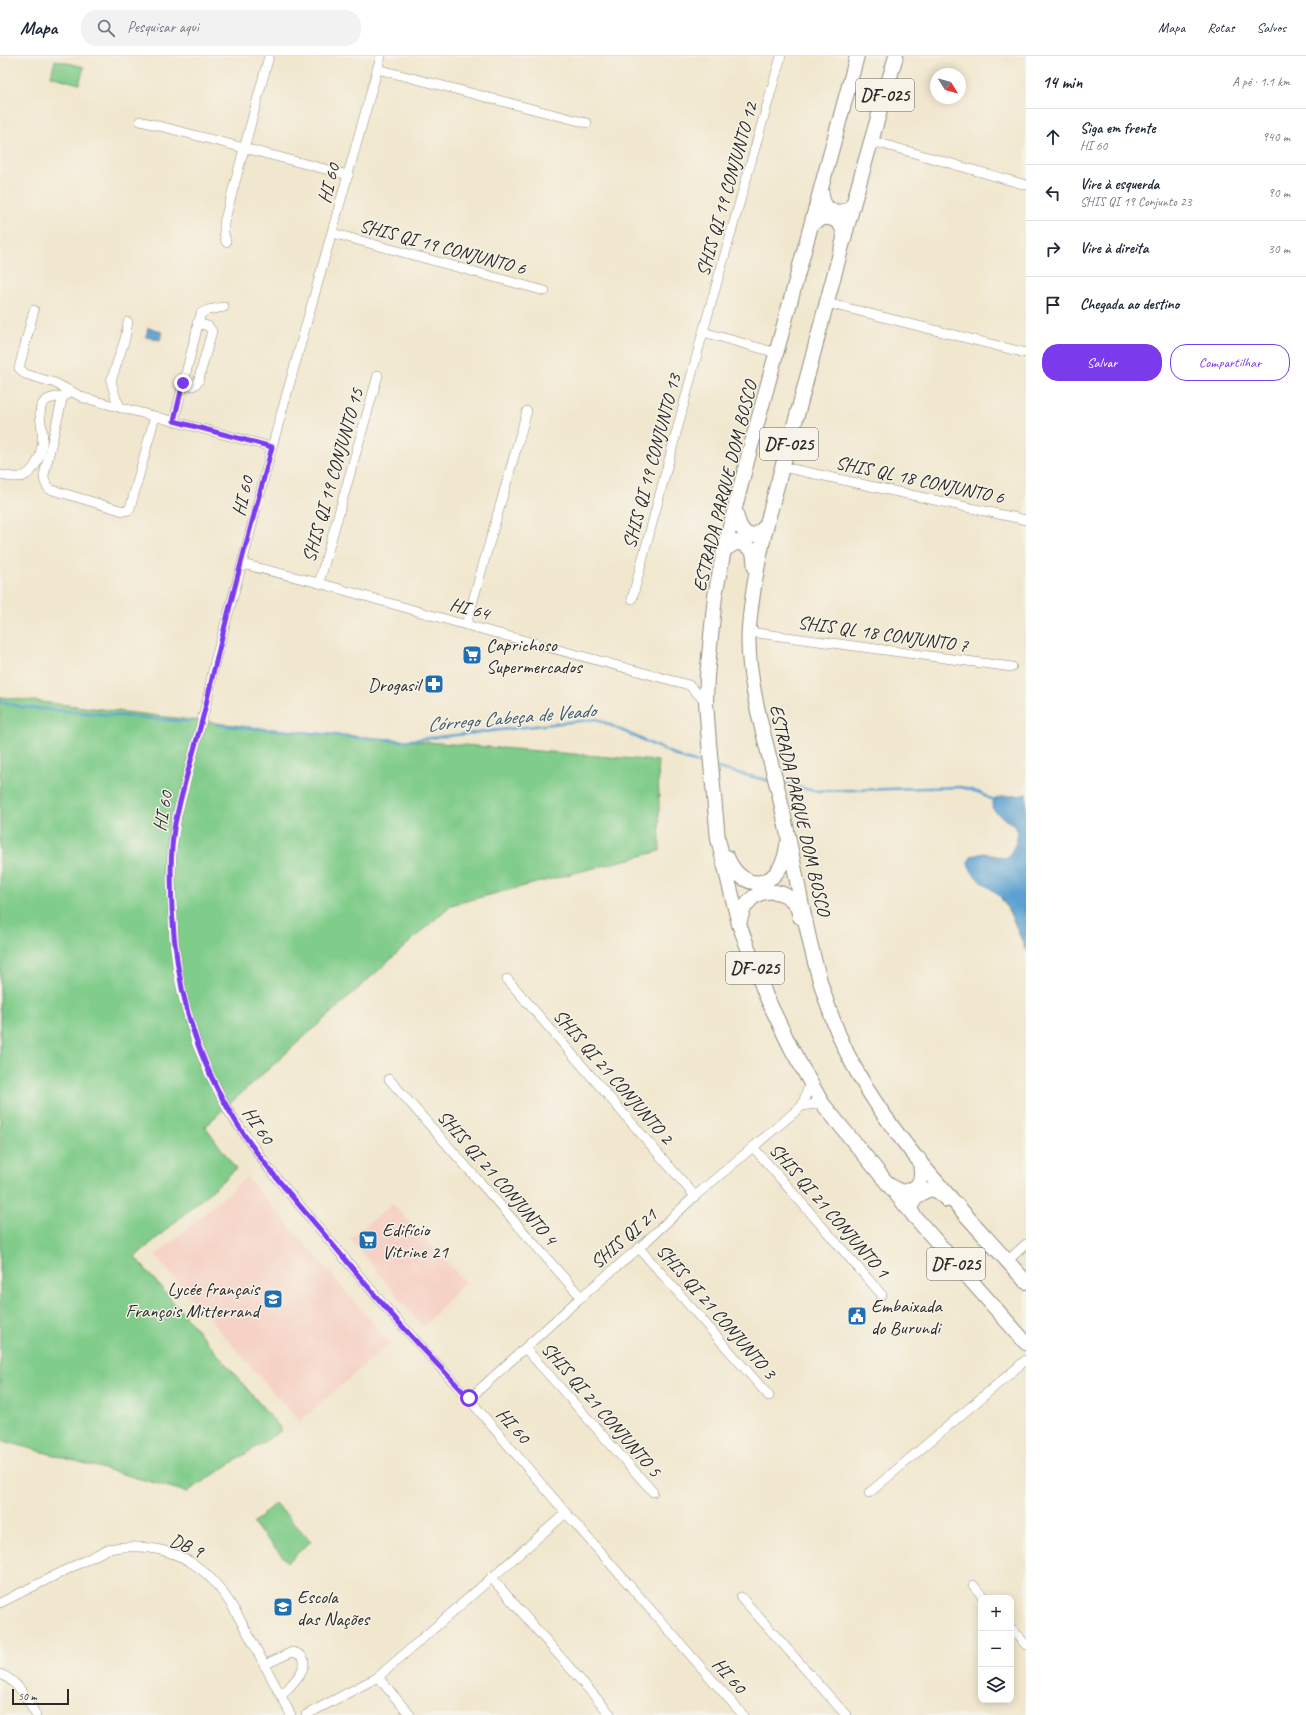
<!DOCTYPE html>
<html lang="pt">
<meta charset="utf-8">
<style>
body{margin:0;font-family:Caveat,sans-serif;background:#f2f2f3;color:#1f2937}
.controls{position:absolute;right:12px;bottom:12px;display:grid;overflow:hidden;border-radius:8px;box-shadow:0 2px 10px #0003}
.controls button{width:36px;height:36px;display:grid;place-items:center;padding:0;border:0;border-bottom:1px solid #e0e1e3;background:#fff;color:#1f2937;font:20px sans-serif}
.compass{position:absolute;left:930px;top:12px;width:36px;height:36px;border-radius:50%;background:#fff;box-shadow:0 2px 10px #0003;rotate:127deg}
.scale{position:absolute;left:12px;bottom:10px;width:57px;box-sizing:border-box;padding-left:4px;border:2px solid #2b2b2b;border-top:0;font-size:11px;line-height:14px;white-space:nowrap;color:#2b2b2b;-webkit-text-stroke:3px #f7f3e8;paint-order:stroke}
.stop{position:absolute;width:12px;height:12px;margin:-9px;border:3px solid #7c3aed;border-radius:50%;background:#fff}
.stop.end{background:#7c3aed;border-color:#fff;box-shadow:0 1px 4px #0008}
.list{margin:0;padding:0;list-style:none}
h2{display:flex;justify-content:space-between;align-items:center;height:52px;margin:0;padding:0 16px;font-size:17px}
h2 small{font-size:13px;font-weight:400;color:#747a83}
.list li{display:grid;grid-template-columns:26px 1fr auto;gap:12px;align-items:center;box-sizing:border-box;height:56px;padding:0 16px;border-top:1px solid #e0e1e3}
.list b{display:block;font-size:15px;white-space:nowrap}
.list p{margin:0;font-size:13px;white-space:nowrap;color:#747a83}
.list em{font-size:13px;font-style:normal;color:#747a83}
.actions{display:flex;gap:8px;padding:12px 16px}
.actions a{flex:1;padding:9px 0;border:1px solid #7c3aed;border-radius:16px;text-align:center;font-size:14px;color:#7c3aed}
.actions .main{background:#7c3aed;color:#fff}
.icon{flex:none;width:22px;height:22px;fill:none;stroke:currentColor;stroke-width:2;stroke-linecap:round;stroke-linejoin:round}
.map{position:relative;flex:none;width:1026px;height:1659px;overflow:hidden}
header{display:flex;align-items:center;gap:24px;box-sizing:border-box;height:56px;padding:0 20px;background:#fff;border-bottom:1px solid #e0e1e3}
header strong{font-size:19px}
nav{display:flex;gap:22px;margin-inline-start:auto;font-size:14px}
.search{width:280px;height:36px;background:#f2f2f3;display:flex;align-items:center;gap:10px;box-sizing:border-box;padding:0 14px;border-radius:16px;color:#747a83;font-size:15px}
main{display:flex}
aside{flex:1;background:#fff}
.map>svg:first-child{display:block}
</style>
<header>
<strong>Mapa</strong>
<div class="search"><svg class="icon" aria-label="search" viewBox="0 0 24 24"><circle cx="10" cy="10" r="6"/><path d="M15 15l6 6"/></svg>Pesquisar aqui</div>
<nav><a>Mapa</a><a>Rotas</a><a>Salvos</a></nav>
</header>
<main>
<div class="map">
<svg width="1026" height="1659" viewBox="0 0 1026 1659">
<rect width="100%" height="100%" fill="#f7f3e8"/>
<filter id="ink" filterUnits="userSpaceOnUse"><feTurbulence type="fractalNoise" baseFrequency=".025" numOctaves="2"/><feDisplacementMap in="SourceGraphic" scale="8" xChannelSelector="R" yChannelSelector="G"/><feConvolveMatrix kernelMatrix="1 2 1 2 8 2 1 2 1" color-interpolation-filters="sRGB"/></filter>
<filter id="wash" filterUnits="userSpaceOnUse"><feTurbulence type="fractalNoise" baseFrequency=".012" numOctaves="4" result="noise"/><feDisplacementMap in="SourceGraphic" scale="16" xChannelSelector="R" yChannelSelector="G"/><feGaussianBlur stdDeviation="0.9" result="paint"/><feColorMatrix in="noise" values="0 0 0 0 0 0 0 0 0 0 0 0 0 0 0 0 0 1.4 0 .05"/><feComposite in="paint" operator="in"/></filter>
<g filter="url(#wash)">
<rect width="100%" height="100%" fill="#f1e7ce"/>
<!-- built -->
<g fill="#f6d1c5">
<polygon points="247,1121 390,1287 299,1366 155,1200"/>
<polygon points="393,1148 465,1226 423,1271 350,1182"/>
</g>
<!-- green -->
<g fill="#80cc8a" stroke="#567c5a">
<polygon points="55,4 84,11 79,28 51,20"/>
<polygon points="0,641 259,672 658,705 660,795 451,849 205,1070 236,1113 135,1201 282,1374 187,1436 0,1384"/>
<polygon points="275,1447 311,1485 288,1506 253,1468"/>
</g>
<!-- water -->
<g fill="#5ca1d1" stroke="#44667e">
<polygon points="148,272 162,276 160,284 146,281"/>
<path d="M 1026,738 L 1026,896 C 1020,880 1011,856 1001,842 C 991,830 971,823 968,806 L 972,800 L 984,797 L 1004,802 L 1009,800 L 1016,787 L 1018,776 L 1014,768 L 1000,760 L 992,752 L 994,744 C 1004,737 1015,742 1026,738 Z"/>
</g>
<g fill="none" stroke-linecap="round" stroke-linejoin="round">
<!-- stream -->
<g stroke="#5ca1d1" stroke-width="2.5">
<polyline points="0,645 21,651 189,666"/>
<polyline points="216,669 403,685 597,663 684,703 706,709"/>
<polyline points="717,712 770,725"/>
<polyline points="781,727 815,735 961,731 980,737 996,746"/>
</g>
</g>
</g>
<g filter="url(#ink)">
<g fill="none" stroke-linecap="round" stroke-linejoin="round">
<defs>
<g id="street">
<polyline points="381,0 272,391 242,508 215,605 207,645 177,759 172,794 171,825 174,884 178,917 184,945 196,986 209,1017 229,1056 270,1114 388,1254 469,1343 566,1457 743,1659"/>
<polyline points="377,13 587,67"/>
<polyline points="140,65 348,119"/>
<polyline points="872,85 1026,129"/>
<polyline points="332,177 545,235"/>
<polyline points="226,186 224,177 224,167 269,0"/>
<polyline points="827,247 1026,297"/>
<polyline points="34,254 19,312 25,318 55,327 84,342 272,391"/>
<polyline points="703,276 777,297"/>
<polyline points="183,327 193,330 198,326 212,275 208,270 197,267"/>
<path d="M 63,340 L 44,419 C 44,425 45,428 49,433 L 120,454 L 125,455 L 129,454 L 131,449 L 155,360"/>
<polyline points="121,352 116,343 111,325 125,283 128,266"/>
<polyline points="174,365 201,257 208,254 224,251"/>
<polyline points="783,411 1026,464"/>
<path d="M 0,419 C 8,420 17,423 24,420 C 40,412 44,388 42,373 C 41,365 38,356 42,349 C 47,340 58,342 67,339"/>
<polyline points="242,508 319,527 466,569 689,629 706,646"/>
<polyline points="319,527 378,319"/>
<polyline points="632,543 703,276 781,0"/>
<polyline points="466,569 527,355"/>
<polyline points="749,576 1012,611"/>
<polyline points="507,923 695,1140"/>
<polyline points="389,1023 581,1241"/>
<polyline points="802,1050 810,1026"/>
<polyline points="753,1091 882,1239"/>
<polyline points="639,1192 769,1340"/>
<polyline points="1007,1205 1026,1188"/>
<polyline points="525,1292 653,1436"/>
<polyline points="469,1343 581,1241 639,1192 695,1140 753,1091 802,1050 822,1047"/>
<polyline points="869,1437 1026,1304"/>
<polyline points="491,1521 611,1659"/>
<polyline points="973,1529 984,1542"/>
<polyline points="741,1541 846,1659"/>
<path d="M 0,1547 L 108,1493 C 124,1490 140,1490 156,1493 C 210,1503 230,1545 254,1589 C 266,1612 279,1636 291,1659"/>
<polyline points="1011,1572 1026,1589"/>
<path d="M 264,1609 L 292,1596 C 321,1602 290,1630 281,1640"/>
<path d="M 0,1618 C 18,1625 27,1642 36,1659"/>
<polyline points="378,1621 410,1659"/>
<polyline points="306,1659 378,1621 566,1457"/>
</g>
<g id="primary">
<polyline points="857,0 751,390 724,494 715,540 707,620 706,646 709,687 718,783 739,868 766,940 791,992 822,1047 914,1160 1026,1287"/>
<path d="M 896,0 C 881,51 866,102 852,153 C 834,219 816,286 799,352 C 779,424 755,497 749,571 C 745,621 766,686 778,734 C 799,821 808,916 847,997 C 890,1084 963,1154 1026,1226"/>
<path d="M 821,134 C 822,139 822,145 826,150 C 833,158 845,157 853,150"/>
<path d="M 811,169 C 826,156 844,162 844,183"/>
<path d="M 735,453 C 739,474 749,491 767,468"/>
<polyline points="724,494 737,486 747,490 753,495 755,512"/>
<path d="M 727,801 C 745,842 783,830 787,789"/>
<path d="M 739,868 C 741,861 742,854 747,848 C 759,831 784,832 796,849 C 798,852 799,857 800,861"/>
<path d="M 889,1129 L 902,1136 C 923,1133 923,1120 919,1103"/>
<path d="M 914,1160 C 913,1159 911,1154 911,1153 C 911,1144 925,1132 934,1134 C 939,1135 943,1140 947,1144"/>
</g>
</defs>
<!-- street casing -->
<use href="#street" stroke="#8e897c" stroke-width="10"/>
<!-- primary casing -->
<use href="#primary" stroke="#8e897c" stroke-width="16"/>
<!-- street -->
<use href="#street" stroke="#fff" stroke-width="9"/>
<!-- primary -->
<use href="#primary" stroke="#fff" stroke-width="14"/>
</g>
</g>
<g fill="none" stroke-linecap="round" stroke-linejoin="round" filter="url(#ink)">
<!-- route -->
<path stroke="#7c3aed" stroke-width="5" d="M 183,327 L 174,365 L 272,391 C 250,475 226,559 207,644 C 197,688 182,730 174,773 C 170,800 171,827 172,853 C 176,927 192,992 230,1056 C 256,1101 291,1139 324,1178 C 345,1203 365,1228 386,1252 C 413,1283 441,1312 469,1342"/>
</g>
<!-- icons -->
<defs>
<symbol id="supermarket-square" viewBox="-11 -11 22 22"><rect x="-9" y="-9" width="18" height="18" rx="4" fill="#1f6fb2" stroke="#f7f3e8"/><path d="M-6-5.5h2.5l.6 2H6L4.5 2H-2.5L-4.4-4H-6ZM-1.5 3.2a1.3 1.3 0 1 0 .1 0ZM3 3.2a1.3 1.3 0 1 0 .1 0Z" fill="#fff"/></symbol>
<symbol id="pharmacy-square" viewBox="-11 -11 22 22"><rect x="-9" y="-9" width="18" height="18" rx="4" fill="#1f6fb2" stroke="#f7f3e8"/><path d="M-2-6h4v4h4v4h-4v4h-4v-4h-4v-4h4Z" fill="#fff"/></symbol>
<symbol id="school-square" viewBox="-11 -11 22 22"><rect x="-9" y="-9" width="18" height="18" rx="4" fill="#1f6fb2" stroke="#f7f3e8"/><path d="M0-5L7-2L0 1L-7-2ZM-4 1L0 2.5L4 1V4Q0 6-4 4Z" fill="#fff"/></symbol>
<symbol id="civic-square" viewBox="-11 -11 22 22"><rect x="-9" y="-9" width="18" height="18" rx="4" fill="#1f6fb2" stroke="#f7f3e8"/><path d="M-.6-6.5H3V-4.5H.6V-3L4-1V1h2V6H-6V1h2V-1L-.6-3ZM-1.2 2.5V6h2.4V2.5Z" fill="#fff"/></symbol>
</defs>
<g fill-rule="evenodd">
<use href="#supermarket-square" x="461" y="588" width="22" height="22"/>
<use href="#pharmacy-square" x="423" y="617" width="22" height="22"/>
<use href="#supermarket-square" x="357" y="1173" width="22" height="22"/>
<use href="#school-square" x="262" y="1232" width="22" height="22"/>
<use href="#civic-square" x="846" y="1249" width="22" height="22"/>
<use href="#school-square" x="272" y="1540" width="22" height="22"/>
</g>
<g text-anchor="middle" stroke-width="3" stroke-linejoin="round" paint-order="stroke">
<!-- shield labels -->
<g fill="#f7f3e8" stroke="#686764" stroke-width="1">
<rect x="856" y="23" width="58" height="32" rx="3"/>
<rect x="760" y="372" width="58" height="32" rx="3"/>
<rect x="726" y="896" width="58" height="32" rx="3"/>
<rect x="927" y="1192" width="58" height="32" rx="3"/>
</g>
<g font-size="18" font-weight="bold" fill="#2b2b2b">
<text x="885" y="45">DF-025</text>
<text x="789" y="394">DF-025</text>
<text x="755" y="918">DF-025</text>
<text x="956" y="1214">DF-025</text>
</g>
<!-- street labels -->
<g font-size="19" fill="#2b2b2b" stroke="#f7f3e8">
<text transform="translate(328 127) rotate(-75)" y="7">HI 60</text>
<text transform="translate(726 133) rotate(-74)" y="7">SHIS QI 19 CONJUNTO 12</text>
<text transform="translate(443 190) rotate(15)" y="7">SHIS QI 19 CONJUNTO 6</text>
<text transform="translate(651 405) rotate(-75)" y="7">SHIS QI 19 CONJUNTO 13</text>
<text transform="translate(332 419) rotate(-74)" y="7">SHIS QI 19 CONJUNTO 15</text>
<text transform="translate(920 423) rotate(12)" y="7">SHIS QL 18 CONJUNTO 6</text>
<text transform="translate(724 430) rotate(-76)" y="7">ESTRADA PARQUE DOM BOSCO</text>
<text transform="translate(242 440) rotate(-76)" y="7">HI 60</text>
<text transform="translate(470 552) rotate(15)" y="7">HI 64</text>
<text transform="translate(883 577) rotate(8)" y="7">SHIS QL 18 CONJUNTO 7</text>
<text transform="translate(801 754) rotate(77)" y="7">ESTRADA PARQUE DOM BOSCO</text>
<text transform="translate(162 755) rotate(-79)" y="7">HI 60</text>
<text transform="translate(614 1020) rotate(49)" y="7">SHIS QI 21 CONJUNTO 2</text>
<text transform="translate(259 1069) rotate(56)" y="7">HI 60</text>
<text transform="translate(498 1121) rotate(49)" y="7">SHIS QI 21 CONJUNTO 4</text>
<text transform="translate(830 1154) rotate(49)" y="7">SHIS QI 21 CONJUNTO 1</text>
<text transform="translate(623 1182) rotate(-41)" y="7">SHIS QI 21</text>
<text transform="translate(717 1255) rotate(49)" y="7">SHIS QI 21 CONJUNTO 3</text>
<text transform="translate(602 1353) rotate(49)" y="7">SHIS QI 21 CONJUNTO 5</text>
<text transform="translate(514 1369) rotate(49)" y="7">HI 60</text>
<text transform="translate(187 1489) rotate(24)" y="7">DB 9</text>
<text transform="translate(730 1619) rotate(49)" y="7">HI 60</text>
</g>
<!-- poi labels -->
<g font-size="19" fill="#2b2b2b" stroke="#f7f3e8" text-anchor="start">
<text x="486" y="595">Caprichoso<tspan x="486" dy="22">Supermercados</tspan></text>
<text x="420" y="635" text-anchor="end">Drogasil</text>
<text x="382" y="1180">Edifício<tspan x="382" dy="22">Vitrine 21</tspan></text>
<text x="259" y="1239" text-anchor="end">Lycée français<tspan x="259" dy="22">François Mitterrand</tspan></text>
<text x="871" y="1256">Embaixada<tspan x="871" dy="22">do Burundi</tspan></text>
<text x="297" y="1547">Escola<tspan x="297" dy="22">das Nações</tspan></text>
</g>
<!-- water labels -->
<g font-size="20" font-style="italic" fill="#3f5a6d" stroke="#f7f3e8">
<text transform="translate(511 661) rotate(-5)" y="7">Córrego Cabeça de Veado</text>
</g>
</g>
</svg>
<div class="controls">
<button>+</button>
<button>−</button>
<button><svg class="icon" aria-label="layers" viewBox="0 0 24 24"><path d="M12 4l9 5-9 5-9-5zM3 14l9 5 9-5"/></svg></button>
</div>
<svg class="compass" viewBox="-18 -18 36 36"><path d="M0-13l5 13h-10z" fill="#e53935"/><path d="M0 13l5-13h-10z" fill="#747a83"/></svg>
<div class="scale">50 m</div>
<div class="stop" style="left:469px;top:1342px"></div>
<div class="stop end" style="left:183px;top:327px"></div>
</div>
<aside>
<h2>14 min<small>A pé · 1.1 km</small></h2>
<ul class="list">
<li><svg class="icon" aria-label="ahead" viewBox="0 0 24 24"><path d="M12 20V5M6 11l6-6 6 6"/></svg><div><b>Siga em frente</b><p>HI 60</p></div><em>940 m</em></li>
<li><svg class="icon" aria-label="left" viewBox="0 0 24 24"><path d="M17 20v-9H6M10 6l-5 5 5 5"/></svg><div><b>Vire à esquerda</b><p>SHIS QI 19 Conjunto 23</p></div><em>90 m</em></li>
<li><svg class="icon" aria-label="right" viewBox="0 0 24 24"><path d="M7 20v-9h11M14 6l5 5-5 5"/></svg><div><b>Vire à direita</b></div><em>30 m</em></li>
<li><svg class="icon" aria-label="arrive" viewBox="0 0 24 24"><path d="M6 21V4h12l-3 4 3 4H6"/></svg><div><b>Chegada ao destino</b></div></li>
</ul>
<div class="actions"><a class="main">Salvar</a><a>Compartilhar</a></div>
</aside>
</main>
